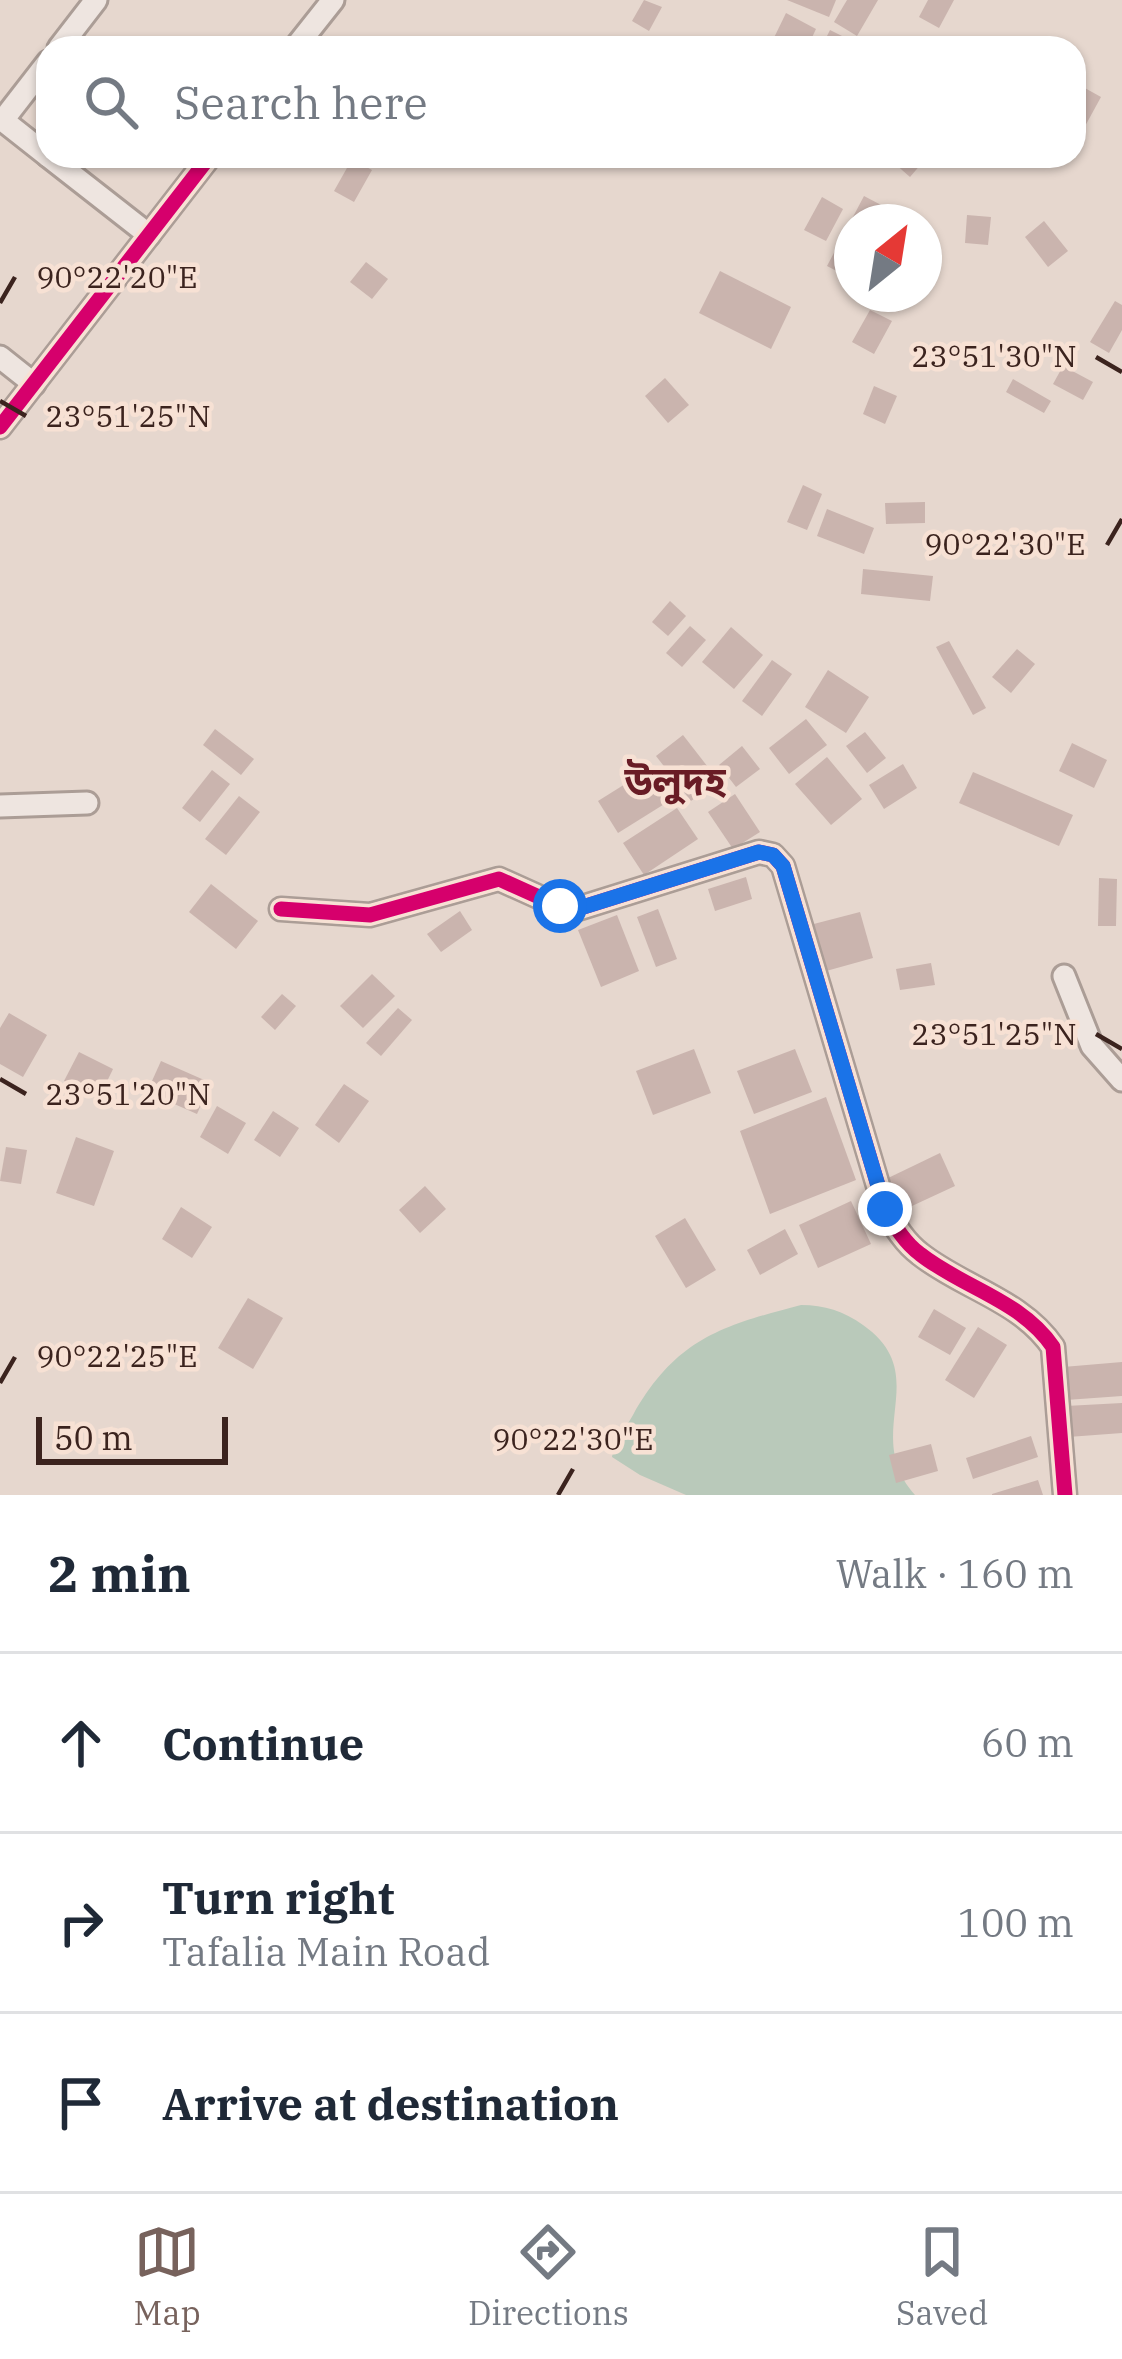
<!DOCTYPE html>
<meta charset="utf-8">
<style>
body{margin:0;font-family:"IBM Plex Serif","Noto Sans Bengali",serif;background:#f6f6f7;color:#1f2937}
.compass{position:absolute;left:834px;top:204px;width:108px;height:108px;border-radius:50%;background:#fff;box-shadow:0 3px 9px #0004;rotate:30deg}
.scale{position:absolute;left:36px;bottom:30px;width:192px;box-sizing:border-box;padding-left:12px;border:6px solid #3b231e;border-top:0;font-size:33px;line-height:42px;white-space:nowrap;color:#3b231e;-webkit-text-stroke:9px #f7e1d4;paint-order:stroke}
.stop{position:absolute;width:36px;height:36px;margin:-27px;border:9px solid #1a73e8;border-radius:50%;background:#fff}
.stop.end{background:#1a73e8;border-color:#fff;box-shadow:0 3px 12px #0008}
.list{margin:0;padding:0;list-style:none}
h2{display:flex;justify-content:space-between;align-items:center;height:156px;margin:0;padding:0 48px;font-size:51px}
h2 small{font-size:39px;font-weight:400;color:#747a83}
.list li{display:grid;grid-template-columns:78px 1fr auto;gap:36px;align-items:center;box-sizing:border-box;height:180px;padding:0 48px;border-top:3px solid #e0e1e3}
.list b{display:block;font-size:45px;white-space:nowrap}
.list p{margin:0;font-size:39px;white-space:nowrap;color:#747a83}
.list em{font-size:39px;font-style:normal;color:#747a83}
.icon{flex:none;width:66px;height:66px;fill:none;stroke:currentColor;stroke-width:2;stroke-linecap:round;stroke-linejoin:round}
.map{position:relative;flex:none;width:1122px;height:1495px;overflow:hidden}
.search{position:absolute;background:#fff;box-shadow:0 3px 9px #0004;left:36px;right:36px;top:36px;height:132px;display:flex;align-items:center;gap:30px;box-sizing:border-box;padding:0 42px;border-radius:36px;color:#747a83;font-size:45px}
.sheet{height:696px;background:#fff}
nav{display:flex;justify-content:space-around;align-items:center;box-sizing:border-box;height:168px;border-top:3px solid #e0e1e3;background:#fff;font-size:33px;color:#747a83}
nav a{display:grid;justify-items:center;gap:6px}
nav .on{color:#77625c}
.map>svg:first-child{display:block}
</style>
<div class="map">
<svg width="1122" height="1495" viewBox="0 0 1122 1495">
<rect width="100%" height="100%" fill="#e6d7ce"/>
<!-- water -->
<path fill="#b9c9ba" d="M 801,1305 C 825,1305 843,1311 863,1325 C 935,1376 860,1433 915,1495 L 686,1495 L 640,1475 L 612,1457 C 614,1441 625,1429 633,1415 C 676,1339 721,1326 801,1305 Z"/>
<!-- building -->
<g fill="#cab4ae">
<polygon points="644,0 662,7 649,31 632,21"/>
<polygon points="787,0 836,0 829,17"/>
<polygon points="847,0 878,0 857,36 834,22"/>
<polygon points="928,0 954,0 939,28 919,17"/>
<polygon points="786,13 816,29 807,48 769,48"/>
<polygon points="830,30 866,48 821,48"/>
<polygon points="1074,82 1101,97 1078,139 1074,137"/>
<polygon points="900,156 928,156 910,177 894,163"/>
<polygon points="352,159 372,170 354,202 334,191"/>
<polygon points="864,196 906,218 904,222 852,222 852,279 827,266"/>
<polygon points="822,197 843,209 826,241 804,230"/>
<polygon points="967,215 991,217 988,245 965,243"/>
<polygon points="1044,221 1068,251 1048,267 1025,237"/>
<polygon points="366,262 388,279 372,299 350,282"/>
<polygon points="720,271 791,307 771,349 699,313"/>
<polygon points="1115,301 1122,305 1122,330 1109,353 1090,342"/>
<polygon points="870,310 892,321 874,354 852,342"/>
<polygon points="1063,366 1093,382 1083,400 1053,384"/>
<polygon points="665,378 689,405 668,423 645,396"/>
<polygon points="1013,379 1051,401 1044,413 1006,392"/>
<polygon points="874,386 897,396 885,424 863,414"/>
<polygon points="803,485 822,494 807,530 787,522"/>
<polygon points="925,502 925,523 886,524 885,503"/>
<polygon points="827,509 874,528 864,554 817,536"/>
<polygon points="863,569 933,576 930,601 861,594"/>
<polygon points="670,601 686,616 668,636 652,622"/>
<polygon points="690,626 706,640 682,667 666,653"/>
<polygon points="731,627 763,655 734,689 702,662"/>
<polygon points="949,641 986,708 973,715 936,647"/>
<polygon points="1017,649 1035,664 1011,693 992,677"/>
<polygon points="772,660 792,674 762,716 742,701"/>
<polygon points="828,670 869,697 846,733 805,707"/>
<polygon points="806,719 827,745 789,774 769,748"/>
<polygon points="215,729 254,759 241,775 203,745"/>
<polygon points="865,732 886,758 867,773 846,746"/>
<polygon points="683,735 718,780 691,801 656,756"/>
<polygon points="1072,743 1107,760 1094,788 1059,771"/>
<polygon points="742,746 760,769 736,787 719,765"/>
<polygon points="827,757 862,799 831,825 795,784"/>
<polygon points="903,764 917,788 884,809 869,785"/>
<polygon points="212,770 230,784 200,822 182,808"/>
<polygon points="646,771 666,803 618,833 598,801"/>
<polygon points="973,772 1073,815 1059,846 959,803"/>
<polygon points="735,794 760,832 733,849 708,812"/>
<polygon points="239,796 260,812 226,855 205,839"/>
<polygon points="677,808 698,839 644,875 623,843"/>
<polygon points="746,877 752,899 715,911 708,889"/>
<polygon points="1099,878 1117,879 1116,926 1098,926"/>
<polygon points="211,884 258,921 236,949 189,912"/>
<polygon points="658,909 677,959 656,967 637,917"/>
<polygon points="460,911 472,930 441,952 427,934"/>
<polygon points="860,912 873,958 819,973 806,926"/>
<polygon points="617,915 639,971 601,987 578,930"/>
<polygon points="931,963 935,985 900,990 896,969"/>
<polygon points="372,974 395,996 363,1028 340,1006"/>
<polygon points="282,994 296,1006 275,1030 261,1017"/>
<polygon points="398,1008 412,1020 381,1056 366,1043"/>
<polygon points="9,1013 47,1035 23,1077 0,1064 0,1028"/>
<polygon points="694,1049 711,1093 653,1115 636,1071"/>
<polygon points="795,1049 812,1092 754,1114 737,1071"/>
<polygon points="79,1052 113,1069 99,1098 64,1081"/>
<polygon points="161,1061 211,1083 197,1114 147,1092"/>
<polygon points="344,1084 369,1101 339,1143 315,1125"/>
<polygon points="826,1097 856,1180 770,1214 740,1131"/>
<polygon points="217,1106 246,1123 228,1154 200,1137"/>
<polygon points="273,1111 299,1128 280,1157 254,1140"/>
<polygon points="76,1137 114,1151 94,1206 56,1193"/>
<polygon points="6,1147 27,1150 21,1184 0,1181"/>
<polygon points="940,1153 955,1186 899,1212 884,1180"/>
<polygon points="425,1186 446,1209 420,1233 399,1210"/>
<polygon points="851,1201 871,1244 818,1268 799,1225"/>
<polygon points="181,1207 212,1227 192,1258 162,1239"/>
<polygon points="685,1218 716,1270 686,1288 655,1236"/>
<polygon points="785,1229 798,1254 760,1275 747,1250"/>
<polygon points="248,1298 283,1318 253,1369 218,1348"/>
<polygon points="934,1309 966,1328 950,1355 918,1337"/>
<polygon points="978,1327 1007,1345 974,1398 945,1380"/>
<polygon points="1122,1362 1122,1396 1066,1400 1063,1367"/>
<polygon points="1122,1403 1122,1433 1068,1437 1066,1406"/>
<polygon points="1031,1436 1038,1457 973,1479 966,1458"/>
<polygon points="931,1444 938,1471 896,1483 889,1455"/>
<polygon points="1038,1480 1043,1495 992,1495 992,1494"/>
</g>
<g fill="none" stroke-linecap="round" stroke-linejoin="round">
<defs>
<g id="minor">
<polyline points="59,48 96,0"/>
<polyline points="295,48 333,0"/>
<polyline points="0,118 48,156"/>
<polyline points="3,120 48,62"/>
<polyline points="48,156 149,235"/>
<polyline points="0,357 34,384"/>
<polyline points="0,427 210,156"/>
<polyline points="0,806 87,803"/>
<path d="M 281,909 L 370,915 L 499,879 L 559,906 L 580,908 L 759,852 L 773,855 L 783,866 L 885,1209 C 895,1226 904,1242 920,1254 C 963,1288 1021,1300 1053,1347 L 1065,1495"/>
<polyline points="1064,976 1092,1046 1122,1080"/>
</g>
</defs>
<!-- minor casing -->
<use href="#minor" stroke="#ab9d96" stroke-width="27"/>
<!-- minor -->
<use href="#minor" stroke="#eee5e0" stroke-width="21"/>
<defs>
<g id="cycleway">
<polyline points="0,427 210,156"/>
<path d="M 281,909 L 370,915 L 499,879 L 559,906 L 580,908 L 759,852 L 773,855 L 783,866 L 885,1209 C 895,1226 904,1242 920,1254 C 963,1288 1021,1300 1053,1347 L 1065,1495"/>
</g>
</defs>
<!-- cycleway casing -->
<use href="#cycleway" stroke="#f7e1d4" stroke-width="22"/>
<!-- cycleway -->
<use href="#cycleway" stroke="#d6006c" stroke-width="15"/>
</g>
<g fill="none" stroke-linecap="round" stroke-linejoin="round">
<!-- route -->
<polyline stroke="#1a73e8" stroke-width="15" points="560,906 580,908 759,852 773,855 783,866 885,1209"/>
</g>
<!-- ticks -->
<path fill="none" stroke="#3b231e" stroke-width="4.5" d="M 0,303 L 15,277M 1096,357 L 1122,372M 0,401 L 26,416M 1107,545 L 1122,519M 1096,1034 L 1122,1049M 0,1079 L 26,1094M 0,1383 L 15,1357M 558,1495 L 573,1469"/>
<g text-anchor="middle" stroke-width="9" stroke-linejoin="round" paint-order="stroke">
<!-- quarter labels -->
<g font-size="39" font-weight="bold" fill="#691c25" stroke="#f7e1d4">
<text x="675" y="795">উলুদহ</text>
</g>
</g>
<g font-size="30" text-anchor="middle" fill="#3b231e" stroke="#f7e1d4" stroke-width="9" stroke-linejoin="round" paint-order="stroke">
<text x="117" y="288">90°22'20"E</text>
<text x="994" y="367">23°51'30"N</text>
<text x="128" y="427">23°51'25"N</text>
<text x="1005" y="555">90°22'30"E</text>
<text x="994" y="1045">23°51'25"N</text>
<text x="128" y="1105">23°51'20"N</text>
<text x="117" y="1367">90°22'25"E</text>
<text x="573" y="1450">90°22'30"E</text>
</g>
</svg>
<svg class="compass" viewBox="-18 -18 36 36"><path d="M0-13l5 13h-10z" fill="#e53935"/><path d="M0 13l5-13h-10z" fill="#747a83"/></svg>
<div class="scale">50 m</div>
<div class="stop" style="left:560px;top:906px"></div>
<div class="stop end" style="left:885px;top:1209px"></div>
<div class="search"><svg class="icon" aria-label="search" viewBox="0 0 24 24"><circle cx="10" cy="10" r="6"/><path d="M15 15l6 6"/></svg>Search here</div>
</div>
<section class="sheet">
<h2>2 min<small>Walk · 160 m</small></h2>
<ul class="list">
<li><svg class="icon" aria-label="ahead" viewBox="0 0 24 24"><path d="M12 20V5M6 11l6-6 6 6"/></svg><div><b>Continue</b></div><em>60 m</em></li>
<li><svg class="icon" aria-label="right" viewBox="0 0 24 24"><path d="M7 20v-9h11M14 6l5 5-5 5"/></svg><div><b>Turn right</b><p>Tafalia Main Road</p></div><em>100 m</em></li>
<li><svg class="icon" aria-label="arrive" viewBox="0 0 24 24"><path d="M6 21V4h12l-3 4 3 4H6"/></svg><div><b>Arrive at destination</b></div></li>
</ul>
</section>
<nav>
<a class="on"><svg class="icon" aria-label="map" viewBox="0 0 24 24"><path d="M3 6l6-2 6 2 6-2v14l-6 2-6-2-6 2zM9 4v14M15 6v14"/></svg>Map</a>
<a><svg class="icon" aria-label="directions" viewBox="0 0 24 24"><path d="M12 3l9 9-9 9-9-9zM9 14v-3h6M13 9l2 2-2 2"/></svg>Directions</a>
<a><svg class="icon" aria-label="saved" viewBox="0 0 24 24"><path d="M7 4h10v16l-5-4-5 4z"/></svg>Saved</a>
</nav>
